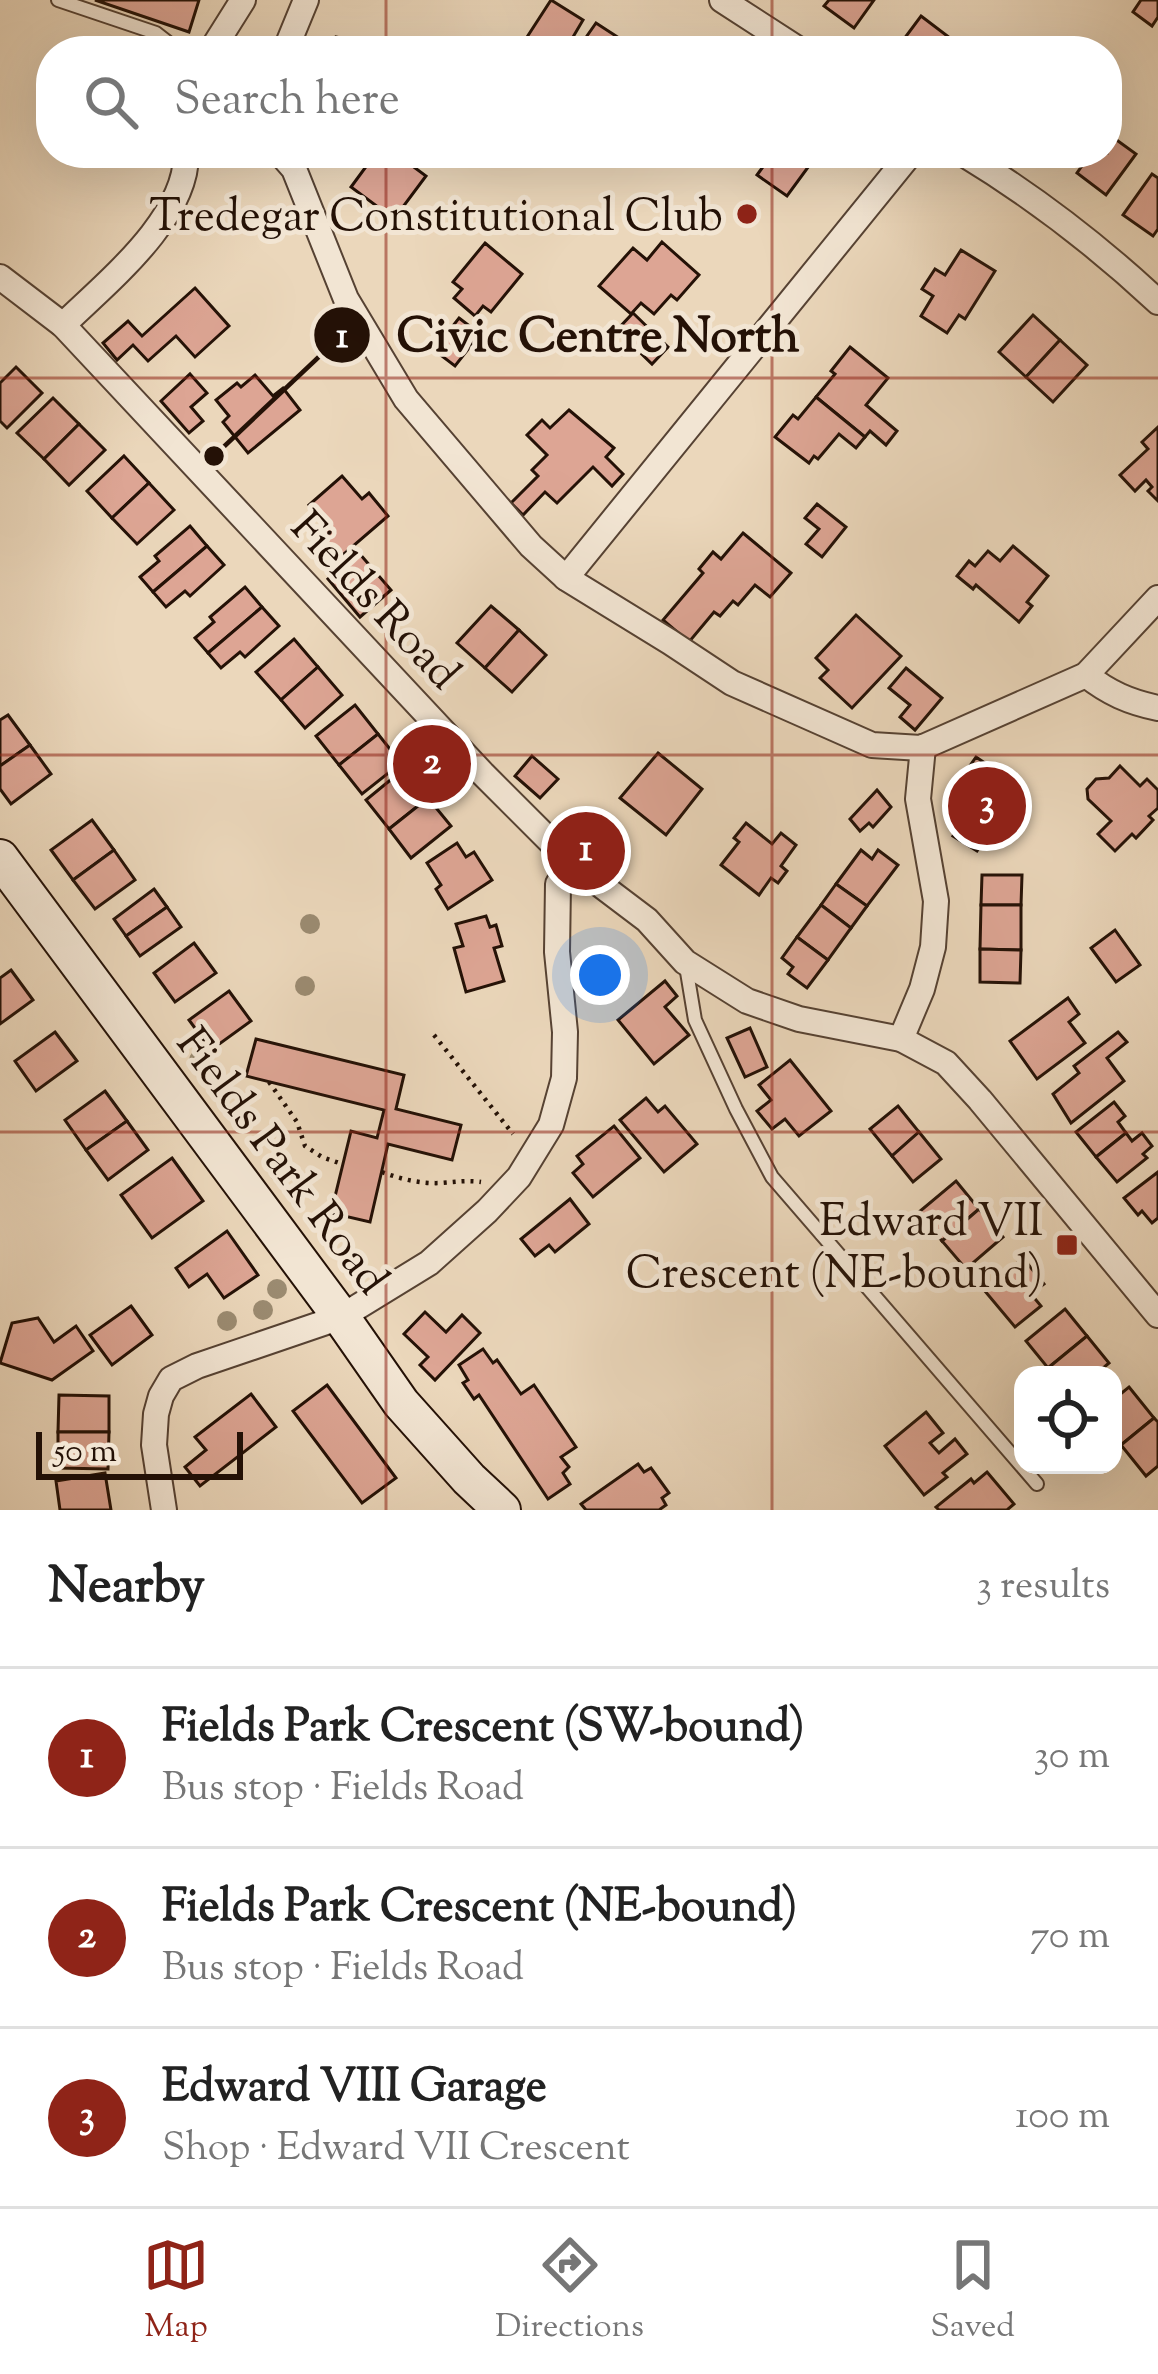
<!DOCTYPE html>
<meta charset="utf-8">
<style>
body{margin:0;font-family:"Sorts Mill Goudy",serif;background:#f2f2f2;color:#222}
.controls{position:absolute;right:36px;bottom:36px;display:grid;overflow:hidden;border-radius:24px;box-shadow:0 12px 48px #0002}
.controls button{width:108px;height:108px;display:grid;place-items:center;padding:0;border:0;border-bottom:3px solid #e0e0e0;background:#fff;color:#222;font:60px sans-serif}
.scale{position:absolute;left:36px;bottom:30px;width:207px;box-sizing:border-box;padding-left:12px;border:6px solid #241106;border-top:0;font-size:33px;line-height:42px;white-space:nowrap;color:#241106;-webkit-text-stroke:9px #f2e5d3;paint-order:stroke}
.you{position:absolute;left:600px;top:975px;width:42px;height:42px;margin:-30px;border:9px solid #fff;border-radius:50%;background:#1a73e8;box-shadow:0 0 0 18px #1a73e833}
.badge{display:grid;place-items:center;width:78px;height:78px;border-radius:50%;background:#8f2418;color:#fff;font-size:39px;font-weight:700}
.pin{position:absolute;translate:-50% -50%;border:6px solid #fff;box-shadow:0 3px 12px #0006}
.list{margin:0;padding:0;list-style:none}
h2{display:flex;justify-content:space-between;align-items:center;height:156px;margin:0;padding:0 48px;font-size:51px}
h2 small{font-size:39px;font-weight:400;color:#767676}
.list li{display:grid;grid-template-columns:78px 1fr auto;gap:36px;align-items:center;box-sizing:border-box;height:180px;padding:0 48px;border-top:3px solid #e0e0e0}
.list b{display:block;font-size:45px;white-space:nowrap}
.list p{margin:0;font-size:39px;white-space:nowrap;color:#767676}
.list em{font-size:39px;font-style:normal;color:#767676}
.icon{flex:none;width:66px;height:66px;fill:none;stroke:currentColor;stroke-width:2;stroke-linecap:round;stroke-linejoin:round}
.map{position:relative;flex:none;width:1158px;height:1510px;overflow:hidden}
.search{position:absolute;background:#fff;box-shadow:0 12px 48px #0002;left:36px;right:36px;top:36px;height:132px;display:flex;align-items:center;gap:30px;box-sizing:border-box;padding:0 42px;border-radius:48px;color:#767676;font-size:45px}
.sheet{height:696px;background:#fff}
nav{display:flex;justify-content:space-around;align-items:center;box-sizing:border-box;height:168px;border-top:3px solid #e0e0e0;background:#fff;font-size:33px;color:#767676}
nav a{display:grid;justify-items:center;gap:6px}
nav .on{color:#8f2418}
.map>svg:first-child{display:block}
</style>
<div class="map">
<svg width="1158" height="1510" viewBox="0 0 1158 1510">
<rect width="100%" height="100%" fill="#ebd7bb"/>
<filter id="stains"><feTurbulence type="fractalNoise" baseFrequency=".00167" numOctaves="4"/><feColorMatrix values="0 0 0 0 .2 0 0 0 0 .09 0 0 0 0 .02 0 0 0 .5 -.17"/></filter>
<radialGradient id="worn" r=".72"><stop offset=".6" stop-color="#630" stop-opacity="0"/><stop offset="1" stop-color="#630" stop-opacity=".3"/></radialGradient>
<!-- building -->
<g fill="#dda594" stroke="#241106" stroke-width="3">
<polygon points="95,0 199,0 189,32"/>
<polygon points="551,0 583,20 573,37 582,43 596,23 639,51 518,51"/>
<polygon points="829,0 874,0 854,28 824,6"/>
<polygon points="1141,0 1158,0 1158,17 1152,26 1133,12"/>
<polygon points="921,16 950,38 940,51 895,51"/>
<polygon points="336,37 378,46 377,51 332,51"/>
<polygon points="1107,133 1136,154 1106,195 1077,173 1091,153 1107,153"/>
<polygon points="376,153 395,153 426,176 394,219 351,187"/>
<polygon points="773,153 813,153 817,155 787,196 757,175"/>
<polygon points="1152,174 1158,178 1158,229 1153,236 1123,215"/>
<polygon points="662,242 699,275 677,300 671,295 654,314 641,303 631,314 599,286 633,248 647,260"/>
<polygon points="485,243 522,274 491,312 483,306 475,316 454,298 462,289 453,282"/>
<polygon points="961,250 995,271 965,319 959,315 947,333 921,316 933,296 922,289 935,269 945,275"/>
<polygon points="195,288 229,326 195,357 176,336 148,361 133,345 117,360 103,343 128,321 142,336"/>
<polygon points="633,313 668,347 652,364 617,330"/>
<polygon points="1033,315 1060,340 1026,377 999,352"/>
<polygon points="459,318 480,334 455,366 434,350"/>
<polygon points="1060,340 1087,365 1053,402 1026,377"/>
<polygon points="850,347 888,378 866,405 897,431 886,445 870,431 865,437 816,397 835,374 831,371"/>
<polygon points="16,367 42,393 7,428 0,421 0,383"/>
<polygon points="190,374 207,393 191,407 203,421 189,433 161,401"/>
<polygon points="255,375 273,396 283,388 300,410 248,453 223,422 229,416 216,400 237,383 241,387"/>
<polygon points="816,397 865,437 856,448 839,434 818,459 814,456 809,463 775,437 793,415 798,419"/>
<polygon points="53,398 79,424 44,459 17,433"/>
<polygon points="569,410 614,448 606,457 623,474 612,486 593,467 557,503 545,492 523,515 511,503 538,476 532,470 547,455 527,435 542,420 550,428"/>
<polygon points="79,424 105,450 69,485 44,459"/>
<polygon points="1158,427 1158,501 1148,491 1152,487 1146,480 1135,491 1120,475 1148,449 1142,442"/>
<polygon points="124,456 149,483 112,518 87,491"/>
<polygon points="342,476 362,499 369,493 388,516 337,560 314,533 325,523 309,505"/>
<polygon points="149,483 174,510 137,544 112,518"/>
<polygon points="817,504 846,527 822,557 806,544 819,529 805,518"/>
<polygon points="190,526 207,546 153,592 140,577 159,561 155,556"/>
<polygon points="743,533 791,573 770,597 755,585 738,605 733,601 720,616 714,612 689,642 663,620 703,573 699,569 713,552 721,559"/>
<polygon points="207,546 224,565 190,596 185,591 166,607 153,592"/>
<polygon points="1013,546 1048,576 1027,602 1032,606 1019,622 976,585 973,589 957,576 969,561 975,566 988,551 1000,561"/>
<polygon points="359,553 391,590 360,617 328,579"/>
<polygon points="245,587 262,607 208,653 195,638 214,622 210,617"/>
<polygon points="491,606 519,630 485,668 457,643"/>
<polygon points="262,607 279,626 245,657 240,652 221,668 208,653"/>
<polygon points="856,615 901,656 852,708 820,678 828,670 816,658"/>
<polygon points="519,630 546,655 512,692 485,668"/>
<polygon points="294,639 318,667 281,700 256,672"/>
<polygon points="318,667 342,695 305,728 281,700"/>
<polygon points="906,668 942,698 915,730 900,717 910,705 889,688"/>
<polygon points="355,705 378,734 339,765 316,736"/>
<polygon points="8,715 30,745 0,766 0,720"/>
<polygon points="378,734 401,763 362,794 339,765"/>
<polygon points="30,745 51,774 11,804 0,789 0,766"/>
<polygon points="658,753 702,789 666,835 620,798"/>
<polygon points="532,756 558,779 540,798 515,776"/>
<polygon points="976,757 1010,780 1001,794 1027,812 1008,841 991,829 977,851 953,836 968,814 947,799"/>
<polygon points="1120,766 1140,786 1147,779 1158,790 1158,808 1149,816 1153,820 1136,838 1132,834 1115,851 1098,834 1111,821 1088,799 1087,789 1096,779 1109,778"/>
<polygon points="405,768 428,798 389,829 366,800"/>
<polygon points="877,790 891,807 873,827 869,823 860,831 850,819"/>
<polygon points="428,798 451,826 411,858 389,829"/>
<polygon points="92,820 114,850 73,880 51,850"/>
<polygon points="746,823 772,844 781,833 796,845 781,866 787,871 778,883 771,878 759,895 721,865 739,842 734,838"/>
<polygon points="457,843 466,857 474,852 492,880 448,909 436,889 441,885 427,863"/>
<polygon points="114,850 135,880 95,909 73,880"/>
<polygon points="861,850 872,859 878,850 898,865 867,906 836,884"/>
<polygon points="982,875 1022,875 1021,905 981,905"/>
<polygon points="836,884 867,906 851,928 821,905"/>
<polygon points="154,889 167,907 126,936 114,919"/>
<polygon points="821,905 851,928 828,960 797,937"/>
<polygon points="981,905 1021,905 1021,950 980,949"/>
<polygon points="167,907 181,927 140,956 126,936"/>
<polygon points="486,916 490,927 496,925 502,946 494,948 504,981 466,992 454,948 463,946 456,924"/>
<polygon points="1115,930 1140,965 1116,982 1091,948"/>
<polygon points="797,937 828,960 807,988 788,974 793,967 782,958"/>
<polygon points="194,943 216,973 175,1002 154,973"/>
<polygon points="980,949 1021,950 1020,983 980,982"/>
<polygon points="11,970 33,1000 0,1024 0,978"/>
<polygon points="665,981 677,996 665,1007 689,1035 654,1064 618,1020"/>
<polygon points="229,991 251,1021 211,1050 189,1020"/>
<polygon points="1068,998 1079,1014 1069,1022 1085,1043 1037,1079 1010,1041"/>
<polygon points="750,1028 767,1067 745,1077 727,1038"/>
<polygon points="55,1032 77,1061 36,1091 15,1061"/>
<polygon points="1118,1032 1127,1042 1107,1058 1124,1081 1071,1123 1053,1094 1079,1073 1074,1066"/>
<polygon points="256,1039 404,1075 396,1109 461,1125 452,1160 388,1144 370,1222 331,1213 351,1131 377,1138 384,1110 246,1076"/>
<polygon points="790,1060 831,1111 799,1136 785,1119 772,1129 757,1111 771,1100 759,1085"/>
<polygon points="105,1091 127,1121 86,1150 65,1120"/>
<polygon points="646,1098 658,1112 665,1106 697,1144 664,1172 620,1120"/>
<polygon points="1114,1102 1125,1116 1118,1122 1126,1133 1096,1157 1076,1132"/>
<polygon points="898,1106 919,1132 892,1156 870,1129"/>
<polygon points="127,1121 148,1150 108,1180 86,1150"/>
<polygon points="614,1126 640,1158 593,1197 573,1173 583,1164 577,1156"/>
<polygon points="919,1132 941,1159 913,1182 892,1156"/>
<polygon points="1126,1133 1132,1141 1142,1133 1152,1146 1143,1154 1147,1158 1117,1182 1096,1157"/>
<polygon points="172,1158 203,1201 152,1238 121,1195"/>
<polygon points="1158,1172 1158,1218 1152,1223 1142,1211 1138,1215 1124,1198"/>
<polygon points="956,1181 979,1209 942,1241 919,1212"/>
<polygon points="570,1199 589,1224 555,1252 549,1245 535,1256 521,1239"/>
<polygon points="979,1209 1003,1237 966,1269 942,1241"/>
<polygon points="227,1231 258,1275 224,1298 207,1274 189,1287 176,1268"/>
<polygon points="1023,1258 1044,1284 1031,1294 1041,1306 1015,1327 984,1290"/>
<polygon points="131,1306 152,1335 112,1365 90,1335"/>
<polygon points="1065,1309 1087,1336 1048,1368 1026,1341"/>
<polygon points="425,1312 446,1332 462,1315 480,1333 435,1380 420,1365 428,1357 404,1334"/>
<polygon points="38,1318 54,1342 76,1326 93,1351 52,1380 0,1363 12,1323"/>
<polygon points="1087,1336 1109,1363 1095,1375 1054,1375 1048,1368"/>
<polygon points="483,1349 493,1363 497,1360 521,1394 534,1385 576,1447 561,1457 569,1467 563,1473 570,1484 548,1499 479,1395 474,1399 463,1383 468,1380 459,1365"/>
<polygon points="327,1385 396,1478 362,1503 293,1411"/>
<polygon points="1129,1387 1154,1418 1121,1445 1113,1436 1113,1400"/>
<polygon points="251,1394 276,1427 200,1486 185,1467 206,1450 195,1437"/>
<polygon points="59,1395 109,1396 109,1432 58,1432"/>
<polygon points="926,1412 943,1433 930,1443 939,1453 955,1439 967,1454 943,1473 947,1477 924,1495 885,1446"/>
<polygon points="1154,1418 1158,1422 1158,1466 1146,1476 1121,1445"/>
<polygon points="58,1432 109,1432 108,1469 58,1468"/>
<polygon points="638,1464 644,1472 651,1468 669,1493 662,1498 666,1505 659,1510 586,1510 581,1504"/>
<polygon points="987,1472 1014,1504 1007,1510 939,1510 936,1507 971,1479 974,1483"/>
<polygon points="105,1473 111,1510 60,1510 56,1481"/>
</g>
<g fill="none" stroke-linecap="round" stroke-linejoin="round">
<defs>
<g id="lane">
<polyline points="58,0 156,33 179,51"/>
<polyline points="686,966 695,1020 736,1109 772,1177 1037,1484"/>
</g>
<g id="street">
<polyline points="722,0 801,51"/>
<polyline points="211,51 243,0"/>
<polyline points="285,51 306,0"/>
<polyline points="280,153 294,169 346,299 406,399 531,546 566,578 670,642 732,683 872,745 921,748 1086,675 1158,598"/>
<path d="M 962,153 C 1033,196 1097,245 1158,302"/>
<polyline points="0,277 63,325 483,774 573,864 647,920 685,962 747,1001 799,1019 901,1039 946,1063 980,1100 1158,1315"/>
<path d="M 63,325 C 106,283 188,218 186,153"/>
<polyline points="566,578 911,153"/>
<path d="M 1086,675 C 1109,693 1129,702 1158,708"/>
<polyline points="901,1039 922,989 933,947 936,901 918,799 923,747"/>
<polyline points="164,1510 154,1445 156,1414 161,1396 171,1379 197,1366 341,1317 429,1263 487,1211 519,1177 551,1125 564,1078 565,1032 557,952 558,884 573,864"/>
</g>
<polyline id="secondary" points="0,858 341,1317 401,1403 469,1479 502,1510"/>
</defs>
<!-- lane casing -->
<use href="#lane" stroke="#564233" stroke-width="16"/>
<!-- street casing -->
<use href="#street" stroke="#564233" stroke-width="28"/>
<!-- secondary casing -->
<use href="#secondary" stroke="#241106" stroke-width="40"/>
<!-- path -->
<g stroke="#241106" stroke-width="4.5" stroke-dasharray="3 6" stroke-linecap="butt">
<polyline points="434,1035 513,1134"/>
<polyline points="269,1082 297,1122 305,1146 322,1157 342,1164"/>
<path d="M 382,1172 C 400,1179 421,1184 441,1183 C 455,1182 467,1180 481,1182"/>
</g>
<!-- lane -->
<use href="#lane" stroke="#f2e5d3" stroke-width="12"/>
<!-- street -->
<use href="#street" stroke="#f2e5d3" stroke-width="24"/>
<!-- secondary -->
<use href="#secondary" stroke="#f2e5d3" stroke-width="36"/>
</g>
<!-- trees -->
<g fill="#9b8b71">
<circle cx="310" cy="924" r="10"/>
<circle cx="305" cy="986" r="10"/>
<circle cx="199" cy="1060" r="10"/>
<circle cx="236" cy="1113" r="10"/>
<circle cx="279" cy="1172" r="10"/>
<circle cx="277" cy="1289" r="10"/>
<circle cx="263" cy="1310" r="10"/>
<circle cx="227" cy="1321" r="10"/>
</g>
<!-- grid -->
<path fill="none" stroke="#8f2418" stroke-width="3" stroke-opacity="0.55" d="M 386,0 L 386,51M 772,0 L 772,51M 386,153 L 386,1510M 772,153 L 772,1510M 0,378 L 1158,378M 0,755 L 1158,755M 0,1132 L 1158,1132"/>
<!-- markers -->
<g fill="#8f2418" stroke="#f2e5d3" stroke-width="4.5">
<circle cx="747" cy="214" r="12"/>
<rect x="1055" y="1233" width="24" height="24" rx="6"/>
</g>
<g text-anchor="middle" stroke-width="10" stroke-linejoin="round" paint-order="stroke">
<!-- poi labels -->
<g font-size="45" fill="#241106" stroke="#f2e5d3" text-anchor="end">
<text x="723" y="230">Tredegar Constitutional Club</text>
<text x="1043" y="1235">Edward VII<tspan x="1043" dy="52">Crescent (NE-bound)</tspan></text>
</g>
<!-- street labels -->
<g font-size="45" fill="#241106" stroke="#f2e5d3">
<text transform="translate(377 599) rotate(47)" y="16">Fields Road</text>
<text transform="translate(284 1160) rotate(53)" y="16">Fields Park Road</text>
</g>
</g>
<!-- callouts -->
<path fill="none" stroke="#241106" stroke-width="4.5" d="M214 456L342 335"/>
<g fill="#241106" stroke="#f2e5d3" stroke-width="4.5">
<circle cx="214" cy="456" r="12"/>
<circle cx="342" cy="335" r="30"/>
</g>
<g font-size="36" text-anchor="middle" font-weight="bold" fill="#fff">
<text x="342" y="347">1</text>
</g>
<g font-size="48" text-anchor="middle" font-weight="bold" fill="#241106" stroke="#f2e5d3" stroke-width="10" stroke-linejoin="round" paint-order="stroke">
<text x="598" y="351">Civic Centre North</text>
</g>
<rect width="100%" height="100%" filter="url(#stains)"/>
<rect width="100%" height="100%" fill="url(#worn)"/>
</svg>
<div class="controls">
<button><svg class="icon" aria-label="locate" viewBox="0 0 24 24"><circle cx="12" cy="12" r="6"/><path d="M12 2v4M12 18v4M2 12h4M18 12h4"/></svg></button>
</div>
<div class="scale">50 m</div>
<div class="you"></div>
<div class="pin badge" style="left:586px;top:851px">1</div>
<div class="pin badge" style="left:432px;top:764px">2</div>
<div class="pin badge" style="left:987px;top:806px">3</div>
<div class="search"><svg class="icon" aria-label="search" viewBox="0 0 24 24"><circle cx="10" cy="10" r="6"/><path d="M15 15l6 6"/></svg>Search here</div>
</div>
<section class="sheet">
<h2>Nearby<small>3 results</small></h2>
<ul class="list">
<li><span class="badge">1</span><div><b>Fields Park Crescent (SW-bound)</b><p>Bus stop · Fields Road</p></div><em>30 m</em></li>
<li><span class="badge">2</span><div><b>Fields Park Crescent (NE-bound)</b><p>Bus stop · Fields Road</p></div><em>70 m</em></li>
<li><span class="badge">3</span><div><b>Edward VIII Garage</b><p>Shop · Edward VII Crescent</p></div><em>100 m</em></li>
</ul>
</section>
<nav>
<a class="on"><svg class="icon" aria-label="map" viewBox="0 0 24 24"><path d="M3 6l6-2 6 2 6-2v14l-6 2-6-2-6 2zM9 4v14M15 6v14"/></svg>Map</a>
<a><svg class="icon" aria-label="directions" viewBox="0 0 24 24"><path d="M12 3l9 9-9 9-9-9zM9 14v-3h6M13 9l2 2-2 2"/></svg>Directions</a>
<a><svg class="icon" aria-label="saved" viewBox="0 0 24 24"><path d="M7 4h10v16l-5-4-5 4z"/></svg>Saved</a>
</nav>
